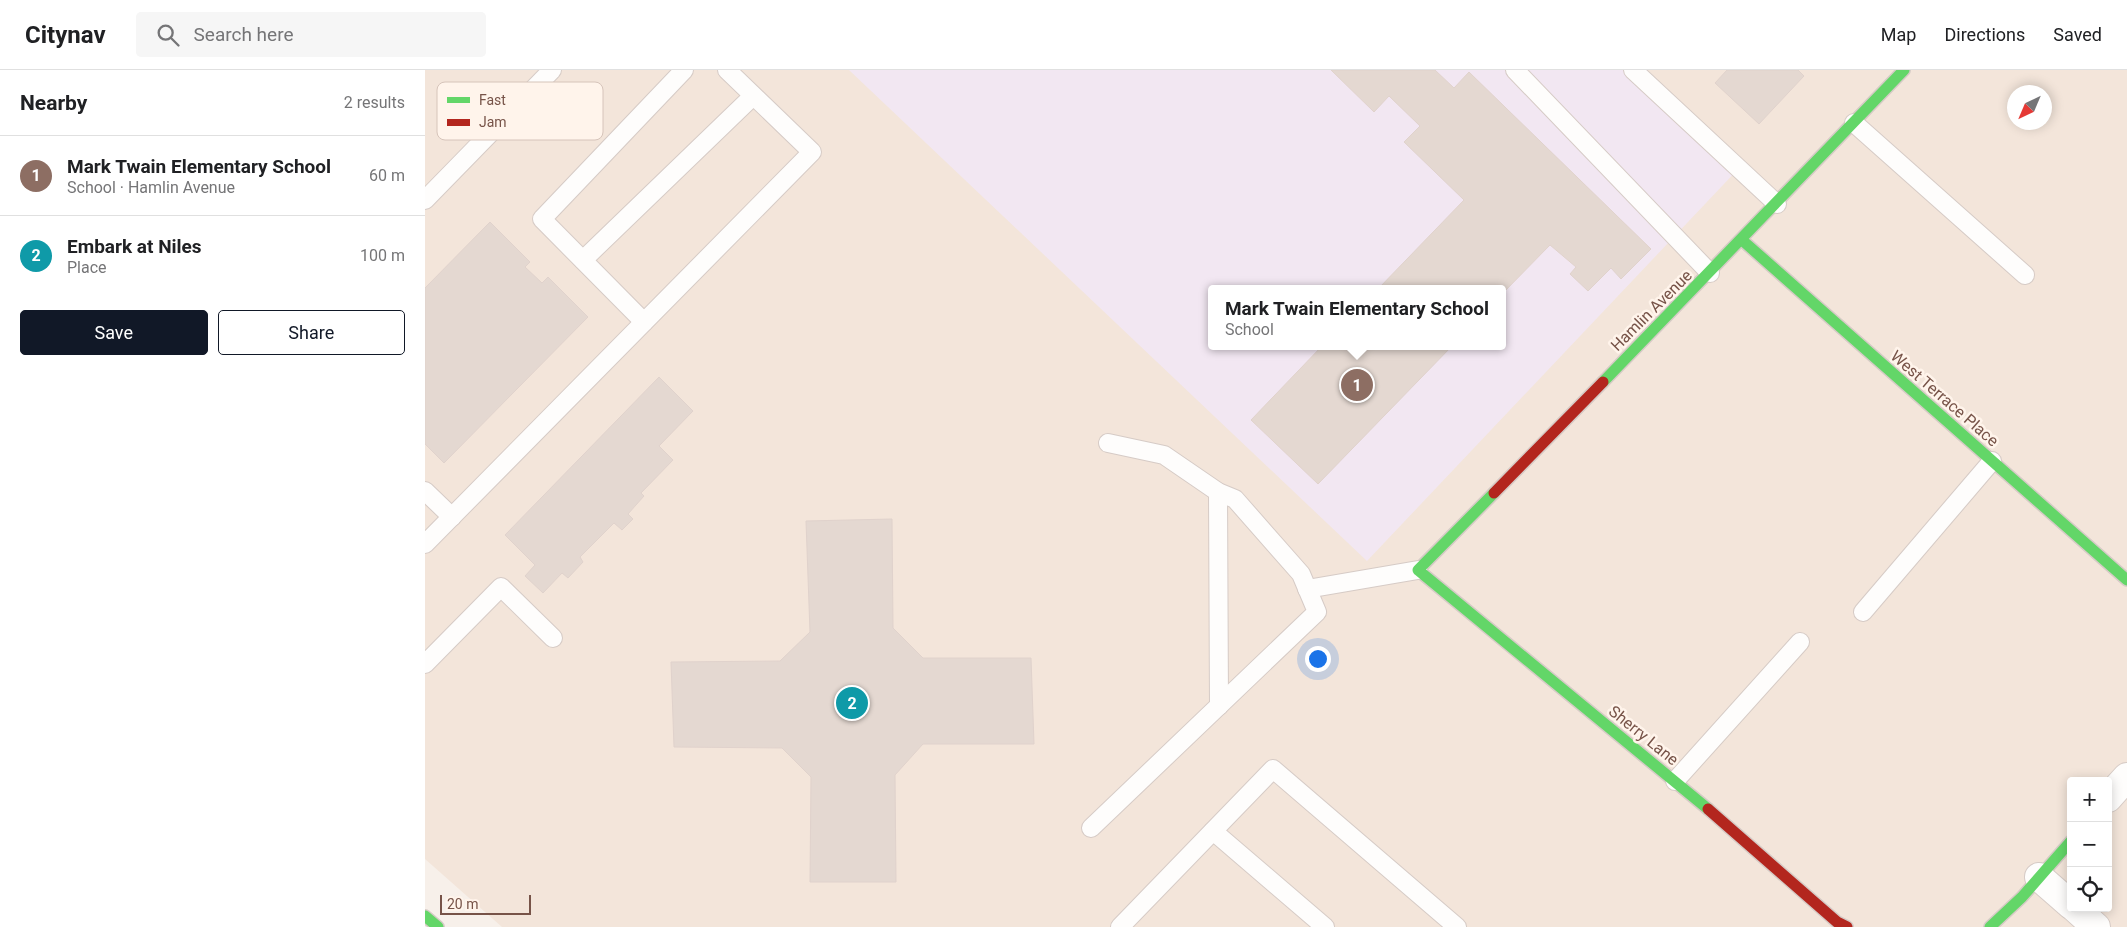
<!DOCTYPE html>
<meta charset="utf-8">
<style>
body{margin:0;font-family:Roboto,sans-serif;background:#f6f6f6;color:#202124}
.controls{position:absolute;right:15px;bottom:15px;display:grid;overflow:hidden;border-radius:5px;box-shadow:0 2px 12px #0003}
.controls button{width:45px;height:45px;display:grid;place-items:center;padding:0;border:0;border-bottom:1px solid #e0e0e0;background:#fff;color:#202124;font:25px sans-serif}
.compass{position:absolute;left:1582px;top:15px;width:45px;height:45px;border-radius:50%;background:#fff;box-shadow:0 2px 12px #0003;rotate:224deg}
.scale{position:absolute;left:15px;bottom:12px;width:91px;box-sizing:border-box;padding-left:5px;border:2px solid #775348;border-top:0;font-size:14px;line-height:18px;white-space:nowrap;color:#775348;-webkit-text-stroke:4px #fff4eb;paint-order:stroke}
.you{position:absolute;left:892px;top:588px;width:18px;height:18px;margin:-12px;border:4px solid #fff;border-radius:50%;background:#1a73e8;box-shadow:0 0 0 8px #1a73e833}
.badge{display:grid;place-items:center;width:32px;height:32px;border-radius:50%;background:#111827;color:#fff;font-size:16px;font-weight:700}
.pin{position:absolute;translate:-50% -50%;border:2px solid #fff;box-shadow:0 1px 5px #0006}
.popup{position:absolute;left:783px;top:215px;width:298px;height:65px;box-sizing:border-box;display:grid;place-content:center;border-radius:5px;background:#fff;filter:drop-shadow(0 1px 4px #0005);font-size:16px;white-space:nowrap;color:#757577}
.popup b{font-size:19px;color:#202124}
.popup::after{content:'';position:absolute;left:50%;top:100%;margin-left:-10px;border:10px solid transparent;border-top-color:#fff}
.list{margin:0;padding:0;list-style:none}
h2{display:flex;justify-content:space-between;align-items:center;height:65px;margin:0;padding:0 20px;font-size:21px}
h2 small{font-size:16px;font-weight:400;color:#757577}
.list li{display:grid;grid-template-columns:32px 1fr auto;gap:15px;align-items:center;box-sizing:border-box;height:80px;padding:0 20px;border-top:1px solid #e0e0e0}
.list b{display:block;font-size:19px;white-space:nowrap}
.list p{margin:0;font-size:16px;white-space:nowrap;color:#757577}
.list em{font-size:16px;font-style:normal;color:#757577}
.actions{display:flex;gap:10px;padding:15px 20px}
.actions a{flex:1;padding:11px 0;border:1px solid #111827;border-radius:5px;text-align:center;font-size:18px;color:#111827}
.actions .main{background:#111827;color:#fff}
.icon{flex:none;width:28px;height:28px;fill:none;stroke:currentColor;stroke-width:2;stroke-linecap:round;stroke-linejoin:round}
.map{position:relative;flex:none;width:1702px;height:857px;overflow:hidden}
header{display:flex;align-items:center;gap:30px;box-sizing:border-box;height:70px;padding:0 25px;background:#fff;border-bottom:1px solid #e0e0e0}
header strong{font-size:24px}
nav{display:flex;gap:28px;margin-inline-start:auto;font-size:18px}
.search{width:350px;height:45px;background:#f6f6f6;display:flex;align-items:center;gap:12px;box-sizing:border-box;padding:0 18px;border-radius:5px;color:#757577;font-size:19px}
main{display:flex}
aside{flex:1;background:#fff}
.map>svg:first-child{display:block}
</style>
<header>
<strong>Citynav</strong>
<div class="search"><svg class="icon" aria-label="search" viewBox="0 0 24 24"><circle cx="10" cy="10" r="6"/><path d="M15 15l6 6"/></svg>Search here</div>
<nav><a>Map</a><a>Directions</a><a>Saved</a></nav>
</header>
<main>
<aside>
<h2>Nearby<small>2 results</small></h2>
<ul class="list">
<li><span class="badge" style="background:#8d6e63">1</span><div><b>Mark Twain Elementary School</b><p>School · Hamlin Avenue</p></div><em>60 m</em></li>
<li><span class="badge" style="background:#0f9aa8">2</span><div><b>Embark at Niles</b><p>Place</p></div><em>100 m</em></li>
</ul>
<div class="actions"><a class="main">Save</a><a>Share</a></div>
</aside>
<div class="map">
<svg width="1702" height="857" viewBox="0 0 1702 857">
<rect width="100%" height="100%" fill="#f7f0ea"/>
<!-- residential -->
<path fill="#f3e5da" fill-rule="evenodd" d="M 0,0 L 1702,0 L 1702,857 L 77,857 L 0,789 ZM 1590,22 L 1620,22 L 1620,52 L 1590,52 ZM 787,219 L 1077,219 L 1077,276 L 787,276 ZM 1646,711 L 1683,711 L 1683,838 L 1646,838 Z"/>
<!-- education -->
<path fill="#f2e7f2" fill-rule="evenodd" d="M 424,0 L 1215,0 L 1316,96 L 942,491 ZM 787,219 L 1077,219 L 1077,276 L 787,276 Z"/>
<!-- building -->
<g fill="#e4d8d1" stroke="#e0d2cc">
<polygon points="906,0 1010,0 1029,18 1044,2 1226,179 1196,209 1186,198 1163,221 1145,204 1151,197 1125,175 1077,224 1077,219 953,219 1039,130 979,72 995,56 964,26 949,42"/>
<polygon points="1302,0 1373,0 1379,6 1334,54 1290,13"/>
<polygon points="65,152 105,192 100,197 117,213 123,207 163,247 19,393 0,374 0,218"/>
<polygon points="897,276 1027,276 893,414 826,350"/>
<polygon points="234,307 268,341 234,376 248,390 216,423 219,426 203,444 208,449 197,460 189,453 155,487 158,492 143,508 137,503 118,523 100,506 110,495 80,465"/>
<polygon points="467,449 468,558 498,588 606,588 609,674 498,674 470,705 471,812 385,812 386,707 357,678 249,677 246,592 355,591 385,562 381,451"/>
</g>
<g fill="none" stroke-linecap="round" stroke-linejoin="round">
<defs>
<g id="lane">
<polyline points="1090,0 1285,203"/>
<polyline points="1208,0 1352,134"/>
<polyline points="1429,53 1600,205"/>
<polyline points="0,130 127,0"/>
<polyline points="158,190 328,26"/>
<polyline points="219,252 117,149 259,0"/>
<polyline points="0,421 27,447"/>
<polyline points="793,422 794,636"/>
<polyline points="0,474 387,82 302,0"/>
<polyline points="882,519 993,500"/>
<polyline points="1438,542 1567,391"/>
<polyline points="0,594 76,517 128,568"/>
<polyline points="1250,711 1375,572"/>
<polyline points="666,758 892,542 876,504 810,429 793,422 739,385 683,373"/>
<polyline points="788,761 900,857"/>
<polyline points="695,857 848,699 1032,857"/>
</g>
<g id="street">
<polyline points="1683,728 1702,707"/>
<polyline points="1614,807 1646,835"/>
<polyline points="1650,838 1671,857"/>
</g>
<g id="fast">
<polyline points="1317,170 1702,510"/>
<polyline points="1178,312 1479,0"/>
<polyline points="1069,423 993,500 1283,739"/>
<polyline points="0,846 13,857"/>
<polyline points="1565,857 1597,827 1646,771"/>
</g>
<g id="jam">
<polyline points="1069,423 1178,312"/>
<polyline points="1283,739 1412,852 1422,857"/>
</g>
</defs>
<!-- lane casing -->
<use href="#lane" stroke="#d6cbc6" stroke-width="20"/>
<!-- street casing -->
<use href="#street" stroke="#d6cbc6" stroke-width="30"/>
<!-- fast casing -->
<use href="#fast" stroke="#d6cbc6" stroke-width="14"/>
<!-- jam casing -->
<use href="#jam" stroke="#d6cbc6" stroke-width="14"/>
<!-- lane -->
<use href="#lane" stroke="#fefdfc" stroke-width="18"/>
<!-- street -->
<use href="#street" stroke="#fefdfc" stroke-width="28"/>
<!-- fast -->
<use href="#fast" stroke="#63d668" stroke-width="11"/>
<!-- jam -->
<use href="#jam" stroke="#b3261e" stroke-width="11"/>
</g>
<g text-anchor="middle" stroke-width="5" stroke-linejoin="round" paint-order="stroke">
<!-- street labels -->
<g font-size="16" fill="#775348" stroke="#fff4eb">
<text transform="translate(1226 240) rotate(-45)" y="6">Hamlin Avenue</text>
<text transform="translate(1520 328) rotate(41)" y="6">West Terrace Place</text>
<text transform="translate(1219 665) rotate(39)" y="6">Sherry Lane</text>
</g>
</g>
<!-- legend -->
<rect x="12" y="12" width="166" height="58" rx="8" fill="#fff4eb" stroke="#d6c4ba" stroke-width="1"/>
<rect x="22" y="27" width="23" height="6" fill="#63d668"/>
<rect x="22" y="49" width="23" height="7" fill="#b3261e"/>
<g font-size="14" fill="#775348">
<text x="54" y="35">Fast</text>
<text x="54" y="57">Jam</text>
</g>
</svg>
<div class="controls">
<button>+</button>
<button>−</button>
<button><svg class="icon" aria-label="locate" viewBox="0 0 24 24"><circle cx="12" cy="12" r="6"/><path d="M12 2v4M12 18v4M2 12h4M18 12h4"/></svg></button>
</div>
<svg class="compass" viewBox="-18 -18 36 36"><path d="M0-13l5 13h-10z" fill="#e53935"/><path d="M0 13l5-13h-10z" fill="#757577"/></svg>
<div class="scale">20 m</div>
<div class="you"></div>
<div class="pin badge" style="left:932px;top:315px;background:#8d6e63">1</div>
<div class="popup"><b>Mark Twain Elementary School</b>School</div>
<div class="pin badge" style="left:427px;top:633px;background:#0f9aa8">2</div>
</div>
</main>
